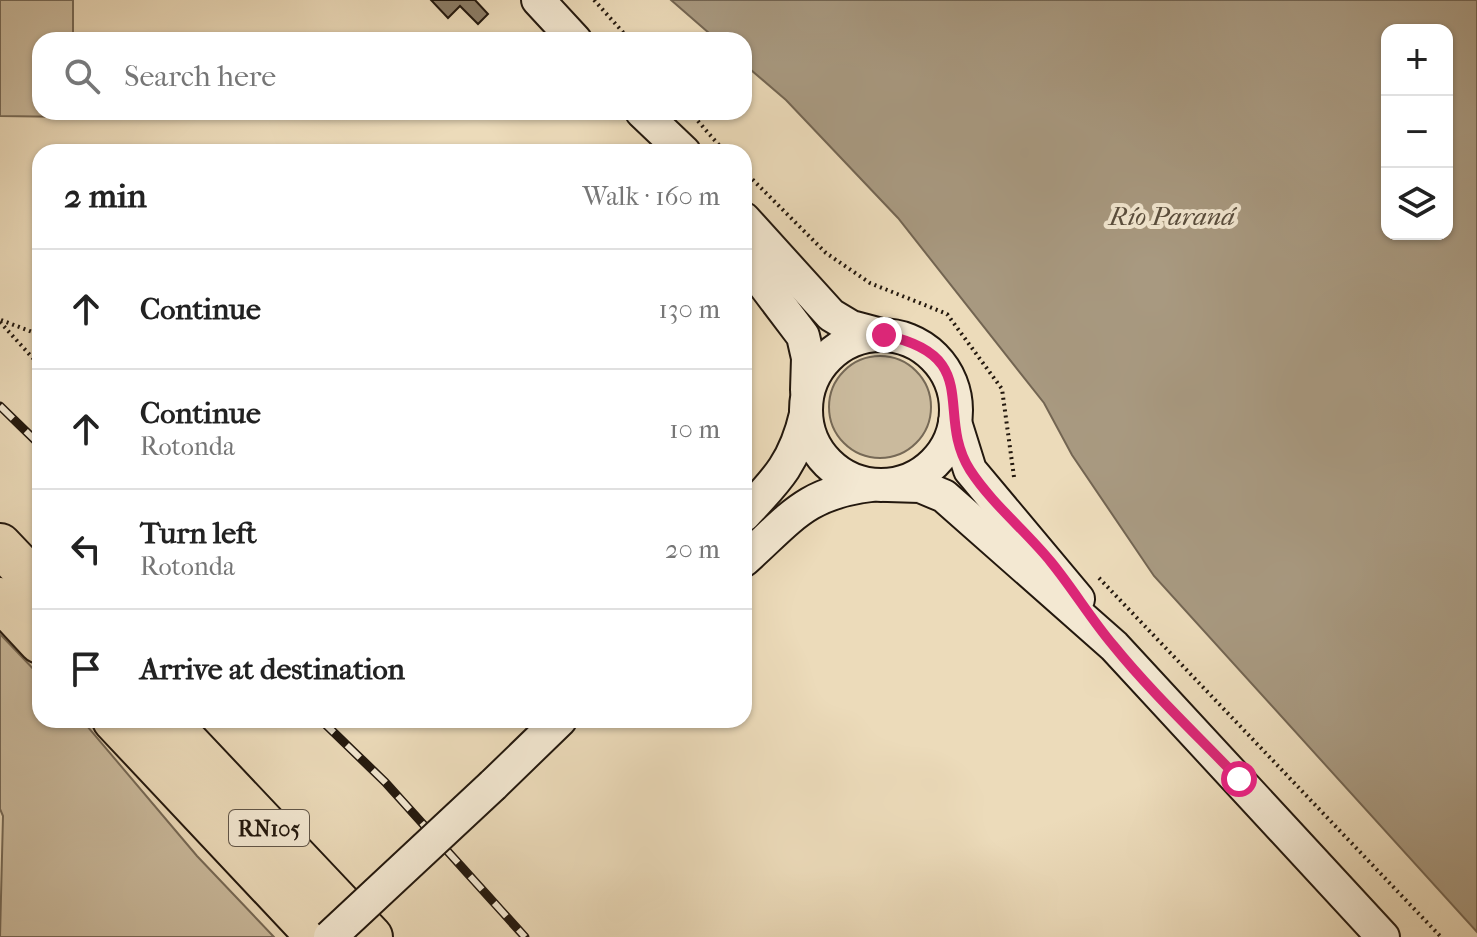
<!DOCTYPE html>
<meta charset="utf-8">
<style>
body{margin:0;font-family:"IM FELL French Canon",serif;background:#f2f2f2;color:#222}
.controls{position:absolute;right:24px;top:24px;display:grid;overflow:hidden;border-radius:16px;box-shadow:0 2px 6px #0004}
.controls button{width:72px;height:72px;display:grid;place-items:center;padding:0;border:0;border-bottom:2px solid #e0e0e0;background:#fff;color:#222;font:40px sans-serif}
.stop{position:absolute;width:24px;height:24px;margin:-18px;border:6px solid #db2777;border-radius:50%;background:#fff}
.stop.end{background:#db2777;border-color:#fff;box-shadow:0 2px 8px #0008}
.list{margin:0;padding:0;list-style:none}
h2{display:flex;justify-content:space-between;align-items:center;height:104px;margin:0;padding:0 32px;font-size:34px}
h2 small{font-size:26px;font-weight:400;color:#767676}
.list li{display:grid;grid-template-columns:52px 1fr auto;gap:24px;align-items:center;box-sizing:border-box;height:120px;padding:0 32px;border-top:2px solid #e0e0e0}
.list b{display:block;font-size:30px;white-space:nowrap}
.list p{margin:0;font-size:26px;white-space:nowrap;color:#767676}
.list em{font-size:26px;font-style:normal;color:#767676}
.icon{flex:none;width:44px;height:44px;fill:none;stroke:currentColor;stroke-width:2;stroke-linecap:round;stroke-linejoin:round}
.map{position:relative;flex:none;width:1477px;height:937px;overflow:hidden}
.search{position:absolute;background:#fff;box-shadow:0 2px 6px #0004;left:32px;top:32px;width:720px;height:88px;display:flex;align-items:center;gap:20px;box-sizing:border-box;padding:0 28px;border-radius:24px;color:#767676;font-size:30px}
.panel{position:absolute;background:#fff;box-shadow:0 2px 6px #0004;left:32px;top:144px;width:720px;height:584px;border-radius:24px}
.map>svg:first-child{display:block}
</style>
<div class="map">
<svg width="1477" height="937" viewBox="0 0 1477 937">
<rect width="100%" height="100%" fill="#ecdbba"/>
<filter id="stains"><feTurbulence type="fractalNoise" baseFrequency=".0025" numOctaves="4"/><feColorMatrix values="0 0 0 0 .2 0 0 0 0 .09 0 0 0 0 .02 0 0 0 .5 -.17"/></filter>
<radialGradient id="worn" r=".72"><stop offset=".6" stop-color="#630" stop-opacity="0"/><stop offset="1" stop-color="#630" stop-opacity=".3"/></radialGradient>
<!-- green -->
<g fill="#caba9d" stroke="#766956" stroke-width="2">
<polygon points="0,0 73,0 73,40 40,40 40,112 73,112 73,117 0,116"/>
<circle cx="880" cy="407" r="51"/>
<polygon points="0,634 40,676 40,720 82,720 197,856 274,937 0,937 3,816 0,809"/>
</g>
<!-- water -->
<path fill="#a89980" stroke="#736552" stroke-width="2" fill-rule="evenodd" d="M 671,0 L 1477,0 L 1477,932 L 1154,576 L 1072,455 L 1044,403 L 898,218 L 786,100 L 744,64 L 744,40 L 717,40 ZM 1387,30 L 1447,30 L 1447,234 L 1387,234 Z"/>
<!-- building -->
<polygon fill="#8c7d67" stroke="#23180e" stroke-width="2" points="431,0 475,0 488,14 478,24 460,6 448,18"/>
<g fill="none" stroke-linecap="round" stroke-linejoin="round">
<defs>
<g id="secondary">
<polyline points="538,0 575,40"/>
<polyline points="642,112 684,152"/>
<polyline points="744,219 831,315 851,327 881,335"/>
<polyline points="744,258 803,336 808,358 807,390"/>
<circle cx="881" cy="410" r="75"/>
<polyline points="955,422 970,470 1078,599"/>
<polyline points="888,485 920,486 944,496 1114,646 1383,937"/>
<path d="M 744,515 C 777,480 795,462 806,414"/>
<path d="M 744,560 C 791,518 805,493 871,485"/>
<polyline points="493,785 560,720"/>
</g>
<g id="highway">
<polyline points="0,545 40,587"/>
<polyline points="0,599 40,642"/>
<polyline points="114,720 318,937"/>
<polyline points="166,720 371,937"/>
</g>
</defs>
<!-- secondary casing -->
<use href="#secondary" stroke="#23180e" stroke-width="36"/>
<!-- highway casing -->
<use href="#highway" stroke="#23180e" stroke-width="46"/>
<!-- path -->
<g stroke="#23180e" stroke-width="4" stroke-dasharray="2 4" stroke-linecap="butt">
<polyline points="594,0 630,40"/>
<polyline points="690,112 725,152"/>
<polyline points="744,171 826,253 870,283 947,314 1002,389 1014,477"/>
<polyline points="1,320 40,335"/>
<polyline points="0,322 40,366"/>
<polyline points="1099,578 1441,937"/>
</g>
<!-- secondary -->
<use href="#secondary" stroke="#f3e8d2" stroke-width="32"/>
<!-- highway -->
<use href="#highway" stroke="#ecdbba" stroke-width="42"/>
<defs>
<g id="rail">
<polyline points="0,406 40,445"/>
<polyline points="321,720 385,782 525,937"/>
</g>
</defs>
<!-- rail casing -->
<use href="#rail" stroke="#23180e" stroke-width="9"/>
<!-- rail -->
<use href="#rail" stroke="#f3e8d2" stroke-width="6" stroke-dasharray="18" stroke-linecap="butt"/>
<defs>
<polyline id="secondary-bridge" points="330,937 493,785"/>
</defs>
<!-- secondary-bridge casing -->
<use href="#secondary-bridge" stroke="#23180e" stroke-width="36" stroke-linecap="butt"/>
<!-- secondary-bridge -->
<use href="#secondary-bridge" stroke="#f3e8d2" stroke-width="32"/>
</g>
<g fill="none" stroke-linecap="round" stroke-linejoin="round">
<!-- route -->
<path stroke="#db2777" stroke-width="10" d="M 884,335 C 985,356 934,413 970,470 C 992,504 1026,531 1051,562 C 1073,589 1091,619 1113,645 C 1151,692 1197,735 1239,779"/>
</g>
<g text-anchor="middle" stroke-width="8" stroke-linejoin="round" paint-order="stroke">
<!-- shield labels -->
<rect fill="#f3e8d2" stroke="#615649" stroke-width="2" x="229" y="810" width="80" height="36" rx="6"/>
<g font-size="22" font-weight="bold" fill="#23180e">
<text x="269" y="836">RN105</text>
</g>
<!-- water labels -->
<g font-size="26" font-style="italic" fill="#584c3c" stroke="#f3e8d2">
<text x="1172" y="225">Río Paraná</text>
</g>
</g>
<rect width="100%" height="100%" filter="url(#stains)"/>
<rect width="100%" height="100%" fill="url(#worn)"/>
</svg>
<div class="controls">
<button>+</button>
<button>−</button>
<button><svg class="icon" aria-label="layers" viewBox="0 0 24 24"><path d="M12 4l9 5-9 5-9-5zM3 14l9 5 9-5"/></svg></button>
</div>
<div class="stop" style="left:1239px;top:779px"></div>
<div class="stop end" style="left:884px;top:335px"></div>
<div class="search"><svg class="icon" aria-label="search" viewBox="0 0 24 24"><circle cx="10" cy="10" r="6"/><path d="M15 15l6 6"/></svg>Search here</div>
<section class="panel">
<h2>2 min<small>Walk · 160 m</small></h2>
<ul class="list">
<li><svg class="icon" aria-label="ahead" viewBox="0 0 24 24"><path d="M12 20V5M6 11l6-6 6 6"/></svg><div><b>Continue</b></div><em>130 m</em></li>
<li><svg class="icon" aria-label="ahead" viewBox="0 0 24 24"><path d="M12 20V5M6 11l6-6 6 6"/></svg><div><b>Continue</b><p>Rotonda</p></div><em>10 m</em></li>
<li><svg class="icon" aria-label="left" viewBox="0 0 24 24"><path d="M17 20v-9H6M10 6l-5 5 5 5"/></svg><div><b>Turn left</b><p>Rotonda</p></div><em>20 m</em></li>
<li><svg class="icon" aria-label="arrive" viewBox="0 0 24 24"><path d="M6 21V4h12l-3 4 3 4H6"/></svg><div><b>Arrive at destination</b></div></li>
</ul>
</section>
</div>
